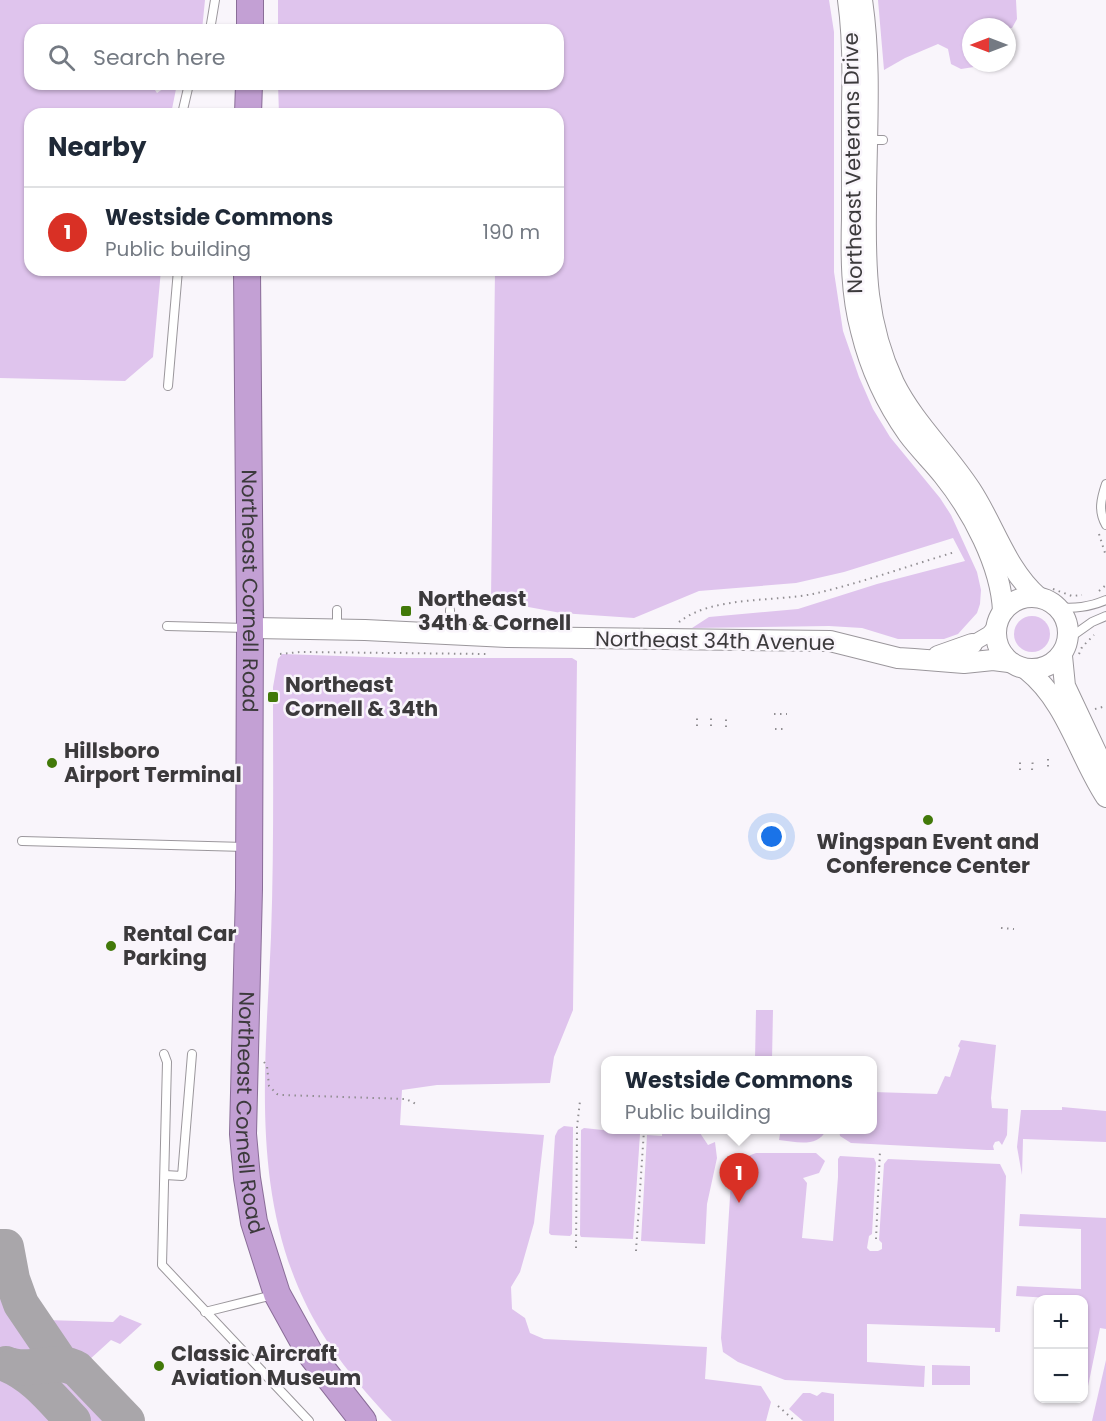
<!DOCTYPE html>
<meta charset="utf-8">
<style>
body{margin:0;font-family:Poppins,sans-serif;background:#f2f2f3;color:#1f2937}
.controls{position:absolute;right:18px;bottom:18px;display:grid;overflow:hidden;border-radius:12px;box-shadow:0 2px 4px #0004}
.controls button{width:54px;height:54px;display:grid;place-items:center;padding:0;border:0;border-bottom:2px solid #e0e1e3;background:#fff;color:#1f2937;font:30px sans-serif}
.compass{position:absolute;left:962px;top:18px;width:54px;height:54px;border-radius:50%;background:#fff;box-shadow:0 2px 4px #0004;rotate:270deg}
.you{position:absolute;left:772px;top:837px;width:21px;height:21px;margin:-15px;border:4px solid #fff;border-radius:50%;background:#1a73e8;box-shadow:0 0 0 9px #1a73e833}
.badge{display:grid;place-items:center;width:39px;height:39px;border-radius:50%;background:#d93025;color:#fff;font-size:20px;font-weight:700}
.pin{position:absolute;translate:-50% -50px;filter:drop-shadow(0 2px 3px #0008)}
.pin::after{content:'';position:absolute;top:32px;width:21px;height:18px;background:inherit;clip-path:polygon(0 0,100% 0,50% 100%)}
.popup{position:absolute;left:601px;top:1056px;width:276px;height:78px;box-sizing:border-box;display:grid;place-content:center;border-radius:12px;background:#fff;filter:drop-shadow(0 2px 4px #0005);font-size:20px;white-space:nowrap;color:#747a83}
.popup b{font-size:22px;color:#1f2937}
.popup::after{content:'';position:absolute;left:50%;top:100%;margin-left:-12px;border:12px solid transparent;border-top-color:#fff}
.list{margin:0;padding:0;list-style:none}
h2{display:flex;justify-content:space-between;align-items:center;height:78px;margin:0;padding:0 24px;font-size:26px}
h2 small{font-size:20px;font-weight:400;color:#747a83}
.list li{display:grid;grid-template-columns:39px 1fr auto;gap:18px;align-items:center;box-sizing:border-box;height:90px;padding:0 24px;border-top:2px solid #e0e1e3}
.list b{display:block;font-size:22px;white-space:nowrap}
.list p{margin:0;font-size:20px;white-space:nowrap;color:#747a83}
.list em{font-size:20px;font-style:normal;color:#747a83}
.icon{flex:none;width:33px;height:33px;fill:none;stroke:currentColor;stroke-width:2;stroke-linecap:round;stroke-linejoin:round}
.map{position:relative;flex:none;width:1106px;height:1421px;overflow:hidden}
.search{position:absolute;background:#fff;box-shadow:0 2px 4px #0004;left:24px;top:24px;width:540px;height:66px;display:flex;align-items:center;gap:15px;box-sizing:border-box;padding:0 21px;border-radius:18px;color:#747a83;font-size:22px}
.panel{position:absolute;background:#fff;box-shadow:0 2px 4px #0004;left:24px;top:108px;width:540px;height:168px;border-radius:18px}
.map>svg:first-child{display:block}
</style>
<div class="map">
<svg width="1106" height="1421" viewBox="0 0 1106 1421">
<rect width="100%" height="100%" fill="#f9f5fb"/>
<!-- green -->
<g fill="#dfc4ed">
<polygon points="0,0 205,0 202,30 30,30 30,84 151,84 157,93 170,84 177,84 171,114 30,114 30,270 161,270 153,357 125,381 0,378"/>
<polygon points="278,0 829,0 834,32 834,272 843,331 859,377 873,409 890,437 940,498 951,515 977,572 981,590 980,604 977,613 958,634 944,639 898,639 862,628 829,626 692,628 709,617 798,609 877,584 965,561 953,538 844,572 796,583 699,591 634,618 561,613 491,600 495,270 558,270 558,114 279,114 278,84 558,84 558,30 278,30"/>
<polygon points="878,0 1016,0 1017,19 1012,28 971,27 971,63 976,63 974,67 961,69 951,64 948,49 938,44 905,58 884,70"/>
<circle cx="1032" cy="634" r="18"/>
<path d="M 282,654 L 398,658 L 572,658 L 577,661 L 573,1010 L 554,1057 L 550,1083 L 437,1085 L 402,1090 L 400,1125 L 544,1135 L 534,1223 L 520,1272 L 511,1287 L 512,1309 L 525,1318 L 530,1333 L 544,1339 L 707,1347 L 705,1379 L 761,1386 L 771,1402 L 766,1421 L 392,1421 C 358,1385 325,1345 304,1300 C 250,1186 266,1059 271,937 C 274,854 273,770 273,687 L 278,659 Z"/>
<polygon points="756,1010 773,1010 772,1060 755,1060"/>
<polygon points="961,1040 996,1045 991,1098 992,1108 1008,1109 1007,1135 1002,1145 999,1141 995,1142 993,1146 994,1150 987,1150 851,1143 840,1136 839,1130 873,1130 873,1092 937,1094 945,1076 950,1077 960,1048 958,1046"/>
<polygon points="1062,1107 1106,1111 1106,1142 1023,1139 1022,1175 1017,1147 1021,1110 1062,1110"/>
<polygon points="564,1126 573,1127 572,1234 570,1236 551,1235 549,1233 555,1136 558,1130"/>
<polygon points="584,1128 640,1134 633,1239 581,1237 580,1235 581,1130"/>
<polygon points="689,1130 698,1130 708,1145 715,1142 717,1158 707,1204 705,1244 641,1241 647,1135 662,1136 662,1132 680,1132"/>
<path d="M 795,1130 L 826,1130 C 818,1148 796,1142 779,1140 L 780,1134 L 794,1134 Z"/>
<path d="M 756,1153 L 816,1153 L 825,1161 L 819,1173 L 803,1178 L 807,1183 L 802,1238 L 833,1241 L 838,1177 L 838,1159 L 840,1156 L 874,1158 L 876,1163 L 872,1234 L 869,1236 L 867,1248 L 870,1251 L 878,1251 L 882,1249 L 882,1243 L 879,1240 L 884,1164 L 888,1159 L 1000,1164 L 1006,1176 L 1000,1332 L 995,1332 L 995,1328 L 867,1324 L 867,1362 L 925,1366 L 924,1387 L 785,1380 L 738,1362 L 723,1352 L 721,1338 L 731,1181 C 736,1162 737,1160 756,1153 Z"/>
<polygon points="1020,1214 1106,1218 1106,1329 1100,1328 1086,1396 1084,1396 1084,1300 1016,1296 1017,1286 1081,1289 1081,1229 1019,1226"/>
<polygon points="0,1276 12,1310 40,1350 40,1354 24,1359 0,1350"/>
<path d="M 120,1315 L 142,1324 L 120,1344 L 111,1340 L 89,1360 C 66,1360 53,1336 41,1319 L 42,1317 L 46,1320 L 113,1322 Z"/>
<polygon points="1106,1360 1106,1421 1092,1421"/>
<polygon points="932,1365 970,1366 970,1385 932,1385"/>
<polygon points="0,1371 26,1383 63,1421 0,1421"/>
<path d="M 56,1376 C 79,1380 96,1405 111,1421 L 84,1421 L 42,1379 Z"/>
<polygon points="822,1392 834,1394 834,1421 803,1421 789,1409 803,1393 810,1393 817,1396"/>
</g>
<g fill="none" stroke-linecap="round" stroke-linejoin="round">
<!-- taxiway -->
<g stroke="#a9a6aa" stroke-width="36">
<polyline points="0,1247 6,1247 12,1279 21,1304 61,1363"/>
<path d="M 6,1364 C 34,1375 53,1400 73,1421"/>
<path d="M 13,1366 C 35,1372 57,1357 77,1369 L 127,1421"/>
</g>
<defs>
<g id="service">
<polyline points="210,30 215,0"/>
<polyline points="182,114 189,84"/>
<polyline points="866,140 883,140"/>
<polyline points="168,386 178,270"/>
<path d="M 1106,484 C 1101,499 1098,511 1106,525"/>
<path d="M 1056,607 C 1075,609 1089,607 1106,600"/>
<polyline points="337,610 337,628"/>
<polyline points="167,626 247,628"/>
<polyline points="450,632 450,610"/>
<polyline points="1068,639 1092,622 1106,616"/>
<polyline points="22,841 245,847"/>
<polyline points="164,1054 167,1062 162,1265 309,1421"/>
<polyline points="165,1175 182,1176 192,1054"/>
<polyline points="205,1312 273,1295"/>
</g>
<polyline id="minor" points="972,644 989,634 996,626"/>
<g id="tertiary">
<path d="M 848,0 C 853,35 853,69 852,104 C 852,142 852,180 852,218 C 851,256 851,294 861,331 C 870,368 886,403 908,434 C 919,449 932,461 943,475 C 972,511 1001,565 1003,611"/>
<path d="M 862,0 C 872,67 866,137 866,205 C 865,269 866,323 894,383 C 914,423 947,453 971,490 C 994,525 1006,569 1038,597"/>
<circle cx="1032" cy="633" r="36"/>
<polyline points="250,628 365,630 507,637 830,641 898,658 914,659 964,663 993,660 1009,662"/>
<polyline points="938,656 972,644"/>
<polyline points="1062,656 1065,686 1106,773"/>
<path d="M 1027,670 C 1067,702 1079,756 1106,797"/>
</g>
<g id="trunk">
<polyline points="250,30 250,0"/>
<polyline points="248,114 249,84"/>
<path id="s1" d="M 247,270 L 250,628 L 249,889 L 243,1134 L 247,1178 L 254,1222 L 277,1294 L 309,1352 L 363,1421"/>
</g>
</defs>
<!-- service casing -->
<use href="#service" stroke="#9b979c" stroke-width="10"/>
<!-- minor casing -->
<use href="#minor" stroke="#9b979c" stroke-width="17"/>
<!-- tertiary casing -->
<use href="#tertiary" stroke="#9b979c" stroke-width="22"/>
<!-- trunk casing -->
<use href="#trunk" stroke="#8a6d98" stroke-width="28"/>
<!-- path -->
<g stroke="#928f93" stroke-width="2" stroke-dasharray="1.5 4.5" stroke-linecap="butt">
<polyline points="1099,534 1106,556"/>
<polyline points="1053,589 1072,596 1082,595"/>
<polyline points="1099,591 1106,585"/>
<path d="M 679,622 C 712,596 773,602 813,594 C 861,583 908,566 955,552"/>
<polyline points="280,654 300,652 487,654"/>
<polyline points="1079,654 1082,647 1094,635"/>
<polyline points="1095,709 1106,706"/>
<polyline points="774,714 787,714"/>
<polyline points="697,726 697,715"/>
<polyline points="711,726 711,716"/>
<polyline points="726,727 726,716"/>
<polyline points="775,729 787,729"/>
<polyline points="1048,759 1048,771"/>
<polyline points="1020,770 1020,758"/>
<polyline points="1032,770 1033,758"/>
<polyline points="1001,928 1014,929"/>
<polyline points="264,1062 267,1066 269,1086 277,1094 282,1095 406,1099 416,1104"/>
<polyline points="876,1239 880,1151"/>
<polyline points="576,1248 577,1127 580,1101"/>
<polyline points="636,1251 644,1130"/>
<polyline points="778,1406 795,1421"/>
</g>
<!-- service -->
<use href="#service" stroke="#fff" stroke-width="8"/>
<!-- minor -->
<use href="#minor" stroke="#fff" stroke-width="15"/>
<!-- tertiary -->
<use href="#tertiary" stroke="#fff" stroke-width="20"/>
<!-- trunk -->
<use href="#trunk" stroke="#c3a0d4" stroke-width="26"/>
</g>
<!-- markers -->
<g fill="#427909" stroke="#f9f5fb" stroke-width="2">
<rect x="400" y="605" width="12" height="12" rx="3"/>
<rect x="267" y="691" width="12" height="12" rx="3"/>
<circle cx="52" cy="763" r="6"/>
<circle cx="928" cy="820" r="6"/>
<circle cx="111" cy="946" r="6"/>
<circle cx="159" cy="1366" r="6"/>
</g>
<g text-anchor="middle" stroke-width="5" stroke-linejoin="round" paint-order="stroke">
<!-- street labels -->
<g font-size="21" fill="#3c3a3c" stroke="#f9f5fb">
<text transform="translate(853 163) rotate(-91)" y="7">Northeast Veterans Drive</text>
<text dy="7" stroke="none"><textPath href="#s1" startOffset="321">Northeast Cornell Road</textPath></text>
<text transform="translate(715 641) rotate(1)" y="7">Northeast 34th Avenue</text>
<text dy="7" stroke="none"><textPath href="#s1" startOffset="843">Northeast Cornell Road</textPath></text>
</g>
<!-- poi labels -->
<g font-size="21" font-weight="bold" fill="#3c3a3c" stroke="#f9f5fb" text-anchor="start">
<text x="418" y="606">Northeast<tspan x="418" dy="24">34th &amp; Cornell</tspan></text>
<text x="285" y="692">Northeast<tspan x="285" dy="24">Cornell &amp; 34th</tspan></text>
<text x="64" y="758">Hillsboro<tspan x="64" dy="24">Airport Terminal</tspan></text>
<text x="928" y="849" text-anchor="middle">Wingspan Event and<tspan x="928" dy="24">Conference Center</tspan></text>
<text x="123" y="941">Rental Car<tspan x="123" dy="24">Parking</tspan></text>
<text x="171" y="1361">Classic Aircraft<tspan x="171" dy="24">Aviation Museum</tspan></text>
</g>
</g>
</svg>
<div class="controls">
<button>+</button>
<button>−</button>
</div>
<svg class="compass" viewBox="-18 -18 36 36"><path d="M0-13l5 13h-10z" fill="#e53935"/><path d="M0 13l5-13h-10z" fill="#747a83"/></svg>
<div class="you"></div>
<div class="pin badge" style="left:739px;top:1203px">1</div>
<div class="popup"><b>Westside Commons</b>Public building</div>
<div class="search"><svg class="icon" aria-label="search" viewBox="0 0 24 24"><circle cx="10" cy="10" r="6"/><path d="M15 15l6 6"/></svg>Search here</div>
<section class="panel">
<h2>Nearby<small></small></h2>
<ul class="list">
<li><span class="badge">1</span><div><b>Westside Commons</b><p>Public building</p></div><em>190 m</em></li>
</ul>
</section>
</div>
